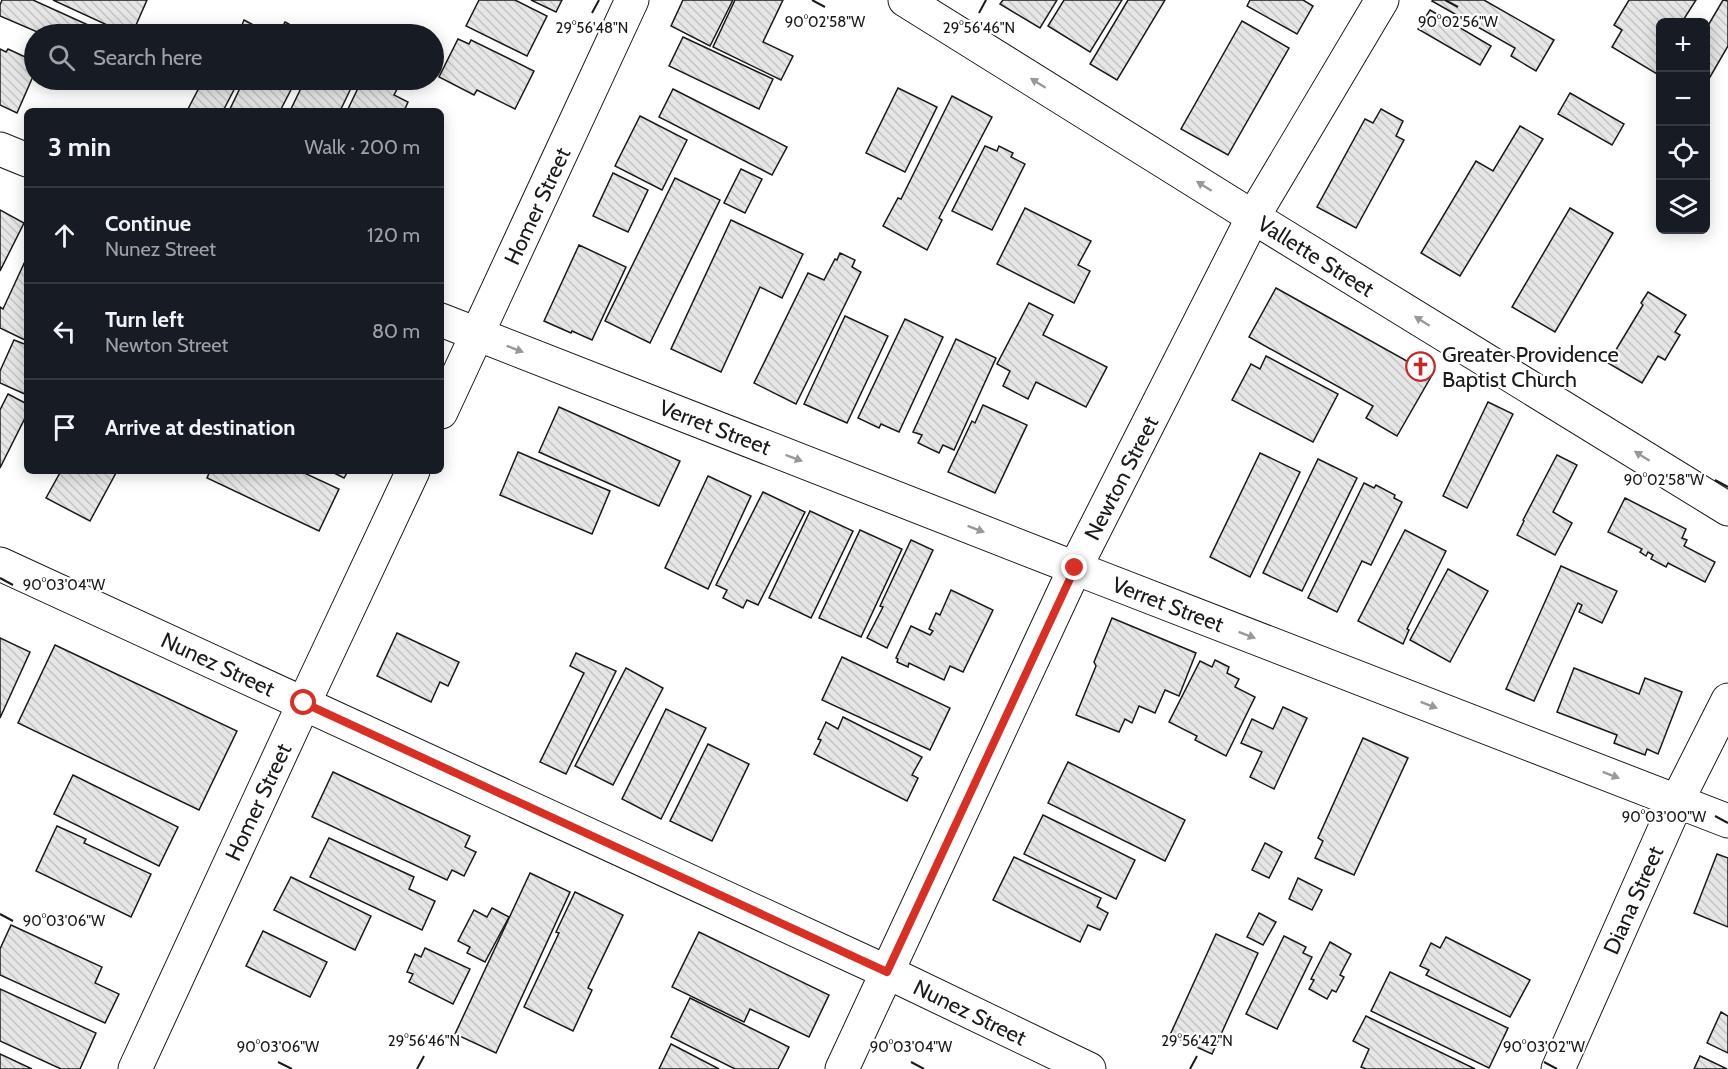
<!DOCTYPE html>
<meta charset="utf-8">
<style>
body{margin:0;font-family:Cabin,sans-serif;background:#20242c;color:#f1f3f6}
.controls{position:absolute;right:18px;top:18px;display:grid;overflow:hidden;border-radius:9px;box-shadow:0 3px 15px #0003}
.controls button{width:54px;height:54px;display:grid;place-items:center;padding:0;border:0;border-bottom:2px solid #363941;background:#171b24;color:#f1f3f6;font:30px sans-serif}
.stop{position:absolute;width:18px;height:18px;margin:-14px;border:4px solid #d93025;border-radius:50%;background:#fff}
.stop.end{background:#d93025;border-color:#fff;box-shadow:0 2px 6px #0008}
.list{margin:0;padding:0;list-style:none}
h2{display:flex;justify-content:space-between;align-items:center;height:78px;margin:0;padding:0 24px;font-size:26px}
h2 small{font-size:20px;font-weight:400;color:#9ea1a6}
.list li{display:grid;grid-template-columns:39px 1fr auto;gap:18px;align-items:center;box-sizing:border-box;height:96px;padding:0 24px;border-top:2px solid #363941}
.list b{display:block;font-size:22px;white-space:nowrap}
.list p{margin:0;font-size:20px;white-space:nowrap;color:#9ea1a6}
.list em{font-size:20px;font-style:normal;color:#9ea1a6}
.icon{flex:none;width:33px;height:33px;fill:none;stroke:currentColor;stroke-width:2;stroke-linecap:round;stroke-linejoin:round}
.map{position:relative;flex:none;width:1728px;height:1069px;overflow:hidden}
.search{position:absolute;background:#171b24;box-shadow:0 3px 15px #0003;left:24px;top:24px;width:420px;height:66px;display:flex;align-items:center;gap:15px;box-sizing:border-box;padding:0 21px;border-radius:33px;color:#9ea1a6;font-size:22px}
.panel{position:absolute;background:#171b24;box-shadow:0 3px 15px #0003;left:24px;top:108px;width:420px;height:366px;border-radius:9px}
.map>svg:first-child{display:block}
</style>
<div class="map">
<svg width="1728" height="1069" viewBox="0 0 1728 1069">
<defs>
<pattern id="building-back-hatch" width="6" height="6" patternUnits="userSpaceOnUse" patternTransform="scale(1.5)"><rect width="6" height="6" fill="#e6e6e6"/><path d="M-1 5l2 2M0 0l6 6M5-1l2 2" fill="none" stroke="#c5c5c5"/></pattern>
</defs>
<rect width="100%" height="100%" fill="#fff"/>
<!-- building -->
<g fill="url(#building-back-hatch)" stroke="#1a1a1a" stroke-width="1.5">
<polygon points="2,0 33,0 108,34 42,34 0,16 0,5"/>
<polygon points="53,0 147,0 133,32 121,26 120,31"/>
<polygon points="479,0 515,0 547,16 527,56 466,26"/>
<polygon points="531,0 562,0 556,12"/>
<polygon points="683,0 733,0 710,46 671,26"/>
<polygon points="735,0 783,0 763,42 793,56 781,80 713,47"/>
<polygon points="1003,0 1057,0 1040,28 1000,4"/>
<polygon points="1064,0 1122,0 1090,52 1048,26"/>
<polygon points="1128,0 1165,0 1117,80 1090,64"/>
<polygon points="1250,0 1303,0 1313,6 1297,34 1247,6"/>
<polygon points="1433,0 1484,0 1554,40 1536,71 1511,56 1515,48 1432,1"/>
<polygon points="1629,0 1696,0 1682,22 1660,22 1660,67 1657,74 1612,47 1622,30 1614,25"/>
<polygon points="1723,0 1728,1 1728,46 1706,84 1706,29"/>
<polygon points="1430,10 1491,46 1480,65 1418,29"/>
<polygon points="244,20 259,28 256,34 224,34 229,25 240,30"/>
<polygon points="1242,21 1289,48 1228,155 1181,129"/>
<polygon points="285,22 307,34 279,34"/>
<polygon points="683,37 773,79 759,109 669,66"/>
<polygon points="458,39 469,44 471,40 534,71 515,109 477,90 474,95 439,77"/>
<polygon points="0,49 6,52 8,49 34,61 34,74 17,113 0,105"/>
<polygon points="203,80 239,80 223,111 187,111"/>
<polygon points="244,80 296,80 280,111 229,111"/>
<polygon points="305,80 349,80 354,82 340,111 290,111"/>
<polygon points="362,80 375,86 378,80 395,80 401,82 394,95 408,102 404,111 347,111"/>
<polygon points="898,88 937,107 905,172 866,153"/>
<polygon points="673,89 787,147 772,175 659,117"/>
<polygon points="1570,93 1624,124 1612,145 1558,114"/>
<polygon points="952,96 992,117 939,218 942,220 927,250 883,226 898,198 901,199"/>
<polygon points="1381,109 1403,121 1396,136 1404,140 1356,228 1317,207 1365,119 1373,123"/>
<polygon points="640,116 687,140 662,190 615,166"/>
<polygon points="1520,126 1543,139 1460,276 1421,253 1476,161 1493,171"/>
<polygon points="985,146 997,151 999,146 1013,153 1011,157 1025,164 992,230 952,211"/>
<polygon points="741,169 762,179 745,213 724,203"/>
<polygon points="613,173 648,190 628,232 593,216"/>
<polygon points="675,178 720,200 650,343 605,321"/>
<polygon points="1025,208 1091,241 1078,265 1090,271 1074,303 997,264"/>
<polygon points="1570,208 1613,233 1555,332 1512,307"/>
<polygon points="0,210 24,223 0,271"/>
<polygon points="731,220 803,254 782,298 760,287 721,372 671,349"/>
<polygon points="579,245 626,267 592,340 572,331 571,333 544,321"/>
<polygon points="840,253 855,260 852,267 861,272 796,404 754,383 808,273 824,280 835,259 837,260"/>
<polygon points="27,257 27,341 0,328 0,307 3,309"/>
<polygon points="1276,288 1432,375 1397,436 1366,418 1373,406 1249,337"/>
<polygon points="1648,292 1686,315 1675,332 1680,335 1665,360 1658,356 1642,383 1608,363 1643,305 1641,303"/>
<polygon points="1029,303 1053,315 1043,335 1107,367 1086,407 1036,382 1028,399 1003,386 1010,371 997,364"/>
<polygon points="845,316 888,336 847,423 804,404"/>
<polygon points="905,319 943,337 899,432 881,424 879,428 858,418"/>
<polygon points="956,339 996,358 954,450 943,445 939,453 918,443 922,435 913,432"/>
<polygon points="14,340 27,345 27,395 0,383 0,371"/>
<polygon points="1266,356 1338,394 1313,442 1232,400 1251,364 1260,369"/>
<polygon points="8,394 27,404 27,414 0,468 0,410"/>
<polygon points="1488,402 1513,414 1467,508 1443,496"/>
<polygon points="983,405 1027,425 995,493 948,472 972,421 975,423"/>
<polygon points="559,407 680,461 659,506 539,452"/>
<polygon points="518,452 610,491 592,534 500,495"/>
<polygon points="1260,453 1300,472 1250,577 1210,557"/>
<polygon points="1557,455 1577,465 1553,512 1572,523 1555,555 1517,535 1524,521 1523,520"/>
<polygon points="1318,459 1357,478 1302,591 1263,573"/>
<polygon points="61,471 117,471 90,521 46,498"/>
<polygon points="210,471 300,471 339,489 319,531 207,478"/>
<polygon points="330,471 348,471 344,478"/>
<polygon points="708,476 751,496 708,589 665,568"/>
<polygon points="1364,483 1374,488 1376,485 1395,495 1394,498 1402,502 1371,565 1362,561 1337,612 1308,598"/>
<polygon points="763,492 805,512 758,605 747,600 743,608 723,598 727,590 716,585"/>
<polygon points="1625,498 1686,529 1682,538 1687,540 1684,546 1715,562 1705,582 1668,563 1666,567 1651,559 1653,555 1648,552 1646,556 1640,552 1642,549 1608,532"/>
<polygon points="810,511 853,531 811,618 769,598"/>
<polygon points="860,530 902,549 861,637 819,618"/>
<polygon points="1405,530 1446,551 1407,629 1409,630 1403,644 1358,621"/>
<polygon points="911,540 933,550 887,648 867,638 883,607 880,606"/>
<polygon points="1561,566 1617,591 1602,623 1579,612 1582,605 1578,603 1534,701 1506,689"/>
<polygon points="1448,569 1488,591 1450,662 1410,640"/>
<polygon points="951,590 993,610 963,672 950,666 944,680 909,663 908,667 897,662 898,659 896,658 911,626 930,635 933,631 929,629 936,613 940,615"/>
<polygon points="1112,618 1196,653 1179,696 1165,690 1155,713 1139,706 1132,723 1125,719 1119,732 1076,715 1096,666 1094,662"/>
<polygon points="397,633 459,662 448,686 440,682 431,702 377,676"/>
<polygon points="0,638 30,652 0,718"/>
<polygon points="55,645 237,731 199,810 18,723"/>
<polygon points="576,653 616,671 566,774 540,762 584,673 570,666"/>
<polygon points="842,657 950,708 930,750 822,700"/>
<polygon points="1215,660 1229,667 1227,673 1239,679 1235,687 1255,697 1226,756 1195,740 1197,736 1169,722 1200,661 1212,667"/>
<polygon points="626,668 663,688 613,785 575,766"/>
<polygon points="1574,668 1639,694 1645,678 1682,692 1658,754 1647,749 1645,755 1614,743 1617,735 1557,712"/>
<polygon points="1283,707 1307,718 1274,789 1250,777 1262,752 1241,743 1252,719 1273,729"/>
<polygon points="666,709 706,728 661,819 622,799"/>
<polygon points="843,717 922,757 912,775 918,778 907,801 814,754 821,740 818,739 826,722 838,729"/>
<polygon points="1363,738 1408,758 1354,875 1315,858 1323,841 1318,838"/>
<polygon points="708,744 749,764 712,841 670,821"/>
<polygon points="1068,762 1185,820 1165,861 1048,803"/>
<polygon points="333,772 470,836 465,847 476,852 464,876 452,870 447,880 312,817"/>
<polygon points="73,775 178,827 159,866 54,814"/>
<polygon points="1043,815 1135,860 1116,899 1024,854"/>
<polygon points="57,826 86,839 84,843 151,874 131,917 36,871"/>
<polygon points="329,838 414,877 409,889 435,901 422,930 310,877"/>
<polygon points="1265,843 1282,852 1269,878 1252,870"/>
<polygon points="1717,854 1728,858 1728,927 1694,913"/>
<polygon points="1014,857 1101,898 1097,907 1108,913 1100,930 1088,925 1080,942 993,900"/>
<polygon points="530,873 570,892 496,1053 455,1034"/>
<polygon points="291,877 371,916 355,950 274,910"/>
<polygon points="1298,878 1322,890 1312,910 1289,899"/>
<polygon points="575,892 623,915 588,988 592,990 573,1031 524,1007 559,933 556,932"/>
<polygon points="492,908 509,917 485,962 467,953 470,947 458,941 474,910 487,917"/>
<polygon points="1259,913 1276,922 1263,945 1247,937"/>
<polygon points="11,925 102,967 95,983 119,994 105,1023 0,975 0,949"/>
<polygon points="263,931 327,962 310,997 246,966"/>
<polygon points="699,932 829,995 809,1037 750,1009 744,1022 672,987"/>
<polygon points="1216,934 1258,953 1212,1054 1170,1035"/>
<polygon points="1284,936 1306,947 1303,953 1312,957 1277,1029 1246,1014"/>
<polygon points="1446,937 1530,980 1510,1017 1426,975 1429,970 1420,966 1431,943 1440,948"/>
<polygon points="1330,942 1351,954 1340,975 1344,977 1336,992 1332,990 1327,999 1309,989 1314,980 1311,979"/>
<polygon points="425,948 470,969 453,1004 409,982 413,974 407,972 415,954 421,957"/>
<polygon points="1390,972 1508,1028 1489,1068 1371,1011"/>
<polygon points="0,989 96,1033 80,1069 61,1069 0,1041"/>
<polygon points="690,998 789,1047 778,1069 735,1069 671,1037"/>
<polygon points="1721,1012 1728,1016 1728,1053 1707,1043"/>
<polygon points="1366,1016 1475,1069 1366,1069 1361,1067 1369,1049 1353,1041"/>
<polygon points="671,1044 719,1069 659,1069"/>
<polygon points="0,1054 32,1069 0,1069"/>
<polygon points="1700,1056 1727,1069 1694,1069"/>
</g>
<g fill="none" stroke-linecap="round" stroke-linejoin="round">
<defs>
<g id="minor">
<polyline points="905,0 1253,217"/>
<polyline points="0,149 27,160"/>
<polyline points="441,320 1075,568 842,1069"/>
<polyline points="441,412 632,0"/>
<polyline points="0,564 887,972 1089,1069"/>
<polyline points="135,1069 304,703 413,471"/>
<polyline points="1558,1069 1677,801 1728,700"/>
</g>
<g id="major">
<polyline points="1382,0 1253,217 1075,568 1728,821"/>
<polyline points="1253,217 1728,509"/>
</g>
</defs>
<!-- minor casing -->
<use href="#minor" stroke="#1a1a1a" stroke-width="35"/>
<!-- major casing -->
<use href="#major" stroke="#1a1a1a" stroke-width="35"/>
<!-- minor -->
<use href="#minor" stroke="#fff" stroke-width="33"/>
<!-- major -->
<use href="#major" stroke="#fff" stroke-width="33"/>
</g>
<!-- one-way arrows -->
<defs><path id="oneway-solid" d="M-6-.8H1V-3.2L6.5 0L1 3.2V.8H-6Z" transform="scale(1.5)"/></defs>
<g fill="#989898">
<use href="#oneway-solid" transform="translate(1038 83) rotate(-148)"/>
<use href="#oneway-solid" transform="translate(1204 186) rotate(-148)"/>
<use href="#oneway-solid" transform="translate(1422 321) rotate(-148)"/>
<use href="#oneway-solid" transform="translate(515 349) rotate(21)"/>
<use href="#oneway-solid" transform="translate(1642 456) rotate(-148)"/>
<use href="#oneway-solid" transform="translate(794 458) rotate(21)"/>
<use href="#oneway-solid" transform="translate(976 529) rotate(21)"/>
<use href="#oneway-solid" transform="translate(1247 635) rotate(21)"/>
<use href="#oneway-solid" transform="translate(1429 705) rotate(21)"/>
<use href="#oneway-solid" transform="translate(1611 775) rotate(21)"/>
</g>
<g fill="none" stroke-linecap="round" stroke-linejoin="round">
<!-- route -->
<polyline stroke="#d93025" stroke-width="8" points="304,703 887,972 1075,568"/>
</g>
<!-- ticks -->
<path fill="none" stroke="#1a1a1a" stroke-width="2" d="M 812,0 L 825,7M 1445,0 L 1458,7M 592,13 L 599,0M 979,13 L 986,0M 1715,480 L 1728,487M 0,578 L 13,585M 1715,816 L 1728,823M 0,914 L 13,921M 278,1062 L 292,1069M 911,1062 L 924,1069M 1544,1062 L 1557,1069M 417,1069 L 424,1056M 1190,1069 L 1197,1056"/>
<!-- icons -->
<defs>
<symbol id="church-ring" viewBox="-11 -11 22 22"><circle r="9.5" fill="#fff" stroke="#c62828" stroke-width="1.5"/><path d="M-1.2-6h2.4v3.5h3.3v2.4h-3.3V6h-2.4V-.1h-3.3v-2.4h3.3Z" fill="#c62828"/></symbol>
</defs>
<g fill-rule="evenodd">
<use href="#church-ring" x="1404" y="350" width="33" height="33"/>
</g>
<g text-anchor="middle" stroke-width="4.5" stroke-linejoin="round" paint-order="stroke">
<!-- street labels -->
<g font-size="22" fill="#1a1a1a" stroke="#fff">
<text transform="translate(537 206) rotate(-65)" y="8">Homer Street</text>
<text transform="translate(1316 256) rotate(32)" y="8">Vallette Street</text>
<text transform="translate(715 427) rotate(21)" y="8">Verret Street</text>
<text transform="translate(1121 478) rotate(-63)" y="8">Newton Street</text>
<text transform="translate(1168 604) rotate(21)" y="8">Verret Street</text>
<text transform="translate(218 664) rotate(25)" y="8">Nunez Street</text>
<text transform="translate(258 802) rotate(-65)" y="8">Homer Street</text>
<text transform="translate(1633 900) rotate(-66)" y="8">Diana Street</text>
<text transform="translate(970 1012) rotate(26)" y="8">Nunez Street</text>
</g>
<!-- poi labels -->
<g font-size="22" fill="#1a1a1a" stroke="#fff" text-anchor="start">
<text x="1442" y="362">Greater Providence<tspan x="1442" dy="25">Baptist Church</tspan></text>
</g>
</g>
<g font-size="15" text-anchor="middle" fill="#1a1a1a" stroke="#fff" stroke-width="4.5" stroke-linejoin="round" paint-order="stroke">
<text x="825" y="27">90°02'58"W</text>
<text x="1458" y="27">90°02'56"W</text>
<text x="592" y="33">29°56'48"N</text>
<text x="979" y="33">29°56'46"N</text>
<text x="1664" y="485">90°02'58"W</text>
<text x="64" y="590">90°03'04"W</text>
<text x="1664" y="822">90°03'00"W</text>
<text x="64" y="926">90°03'06"W</text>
<text x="424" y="1046">29°56'46"N</text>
<text x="1197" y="1046">29°56'42"N</text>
<text x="278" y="1052">90°03'06"W</text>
<text x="911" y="1052">90°03'04"W</text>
<text x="1544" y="1052">90°03'02"W</text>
</g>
</svg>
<div class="controls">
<button>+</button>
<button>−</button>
<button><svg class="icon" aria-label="locate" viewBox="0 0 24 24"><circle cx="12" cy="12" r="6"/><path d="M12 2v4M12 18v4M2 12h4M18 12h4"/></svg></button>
<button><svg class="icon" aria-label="layers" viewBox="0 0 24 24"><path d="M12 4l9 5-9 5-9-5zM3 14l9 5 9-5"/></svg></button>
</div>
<div class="stop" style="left:304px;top:703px"></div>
<div class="stop end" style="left:1075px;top:568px"></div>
<div class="search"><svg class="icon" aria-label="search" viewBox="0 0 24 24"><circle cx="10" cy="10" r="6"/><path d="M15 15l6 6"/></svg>Search here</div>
<section class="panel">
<h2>3 min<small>Walk · 200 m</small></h2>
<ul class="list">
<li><svg class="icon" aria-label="ahead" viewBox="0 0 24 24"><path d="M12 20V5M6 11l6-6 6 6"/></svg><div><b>Continue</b><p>Nunez Street</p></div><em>120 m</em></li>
<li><svg class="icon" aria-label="left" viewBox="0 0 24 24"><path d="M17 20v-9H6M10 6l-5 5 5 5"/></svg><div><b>Turn left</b><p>Newton Street</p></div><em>80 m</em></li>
<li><svg class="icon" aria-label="arrive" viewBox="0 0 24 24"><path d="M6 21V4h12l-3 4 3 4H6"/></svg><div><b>Arrive at destination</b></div></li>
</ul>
</section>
</div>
